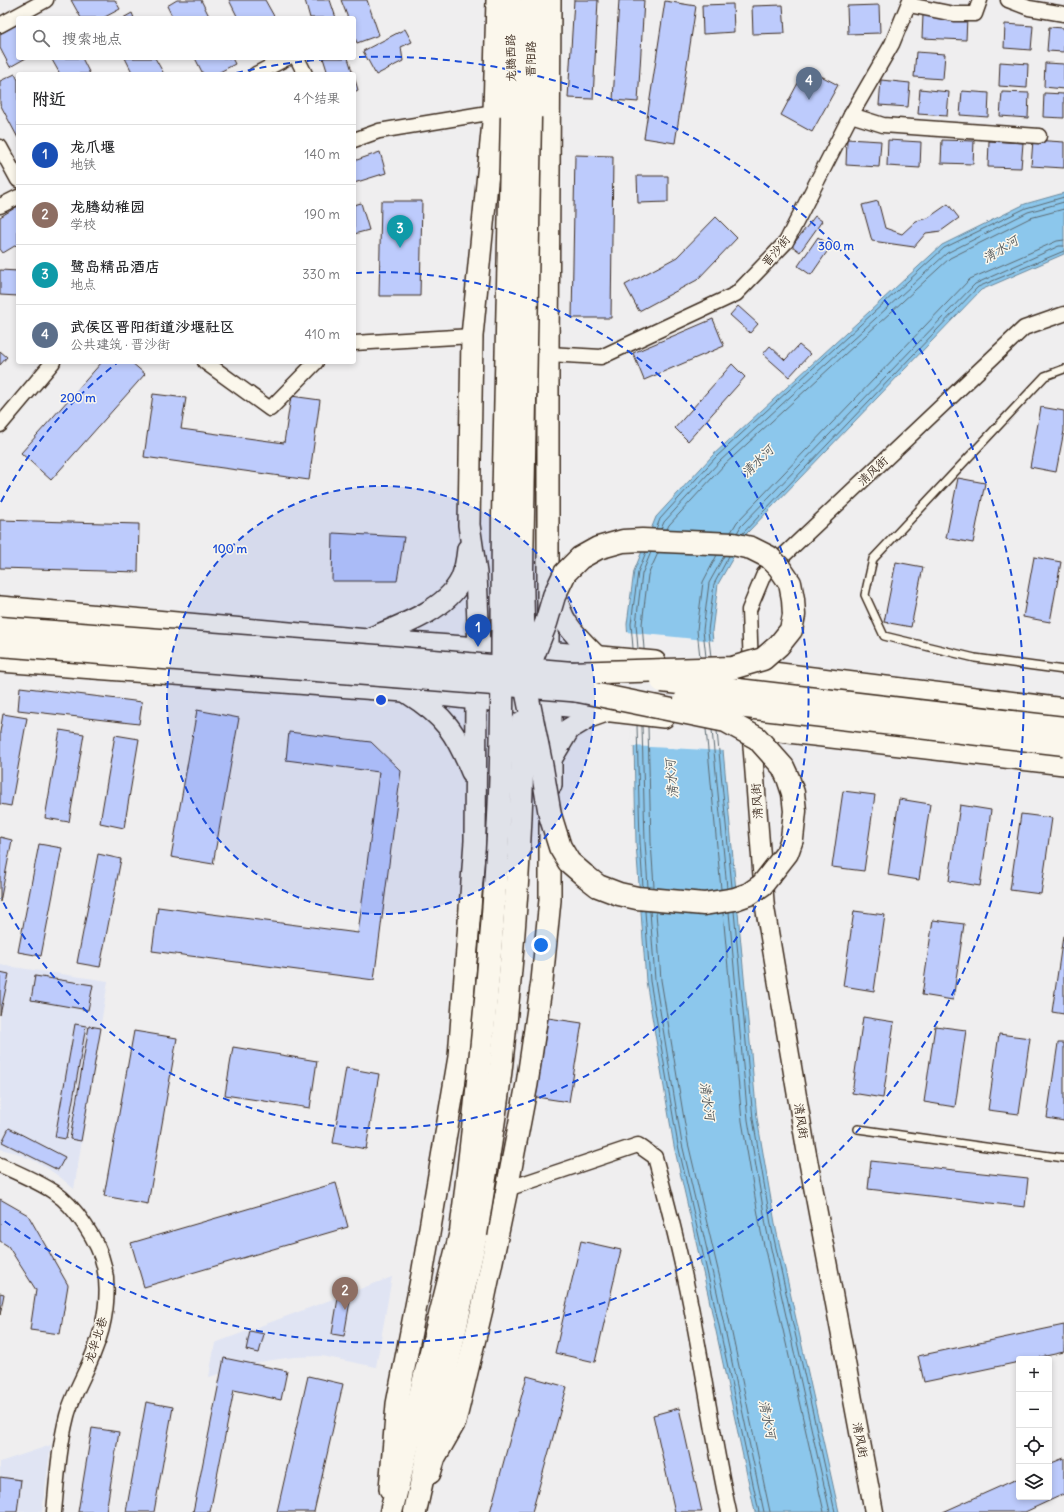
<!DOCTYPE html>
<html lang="zh">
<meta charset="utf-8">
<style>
body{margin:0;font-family:Delius,"LXGW WenKai TC",sans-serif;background:#f2f2f2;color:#202124}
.controls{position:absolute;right:12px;bottom:12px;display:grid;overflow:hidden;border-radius:4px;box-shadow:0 2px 6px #0003}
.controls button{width:36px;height:36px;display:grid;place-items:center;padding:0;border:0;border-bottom:1px solid #e0e0e0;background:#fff;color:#202124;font:20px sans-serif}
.you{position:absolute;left:541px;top:945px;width:14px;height:14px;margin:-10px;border:3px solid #fff;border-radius:50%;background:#1a73e8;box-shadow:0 0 0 6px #1a73e833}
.badge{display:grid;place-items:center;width:26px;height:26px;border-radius:50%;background:#b45309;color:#fff;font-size:13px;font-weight:700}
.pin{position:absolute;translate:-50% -33px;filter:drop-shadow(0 1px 2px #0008)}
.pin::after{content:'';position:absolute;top:21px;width:14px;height:12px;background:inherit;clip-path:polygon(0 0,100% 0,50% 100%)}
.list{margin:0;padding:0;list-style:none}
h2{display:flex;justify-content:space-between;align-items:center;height:52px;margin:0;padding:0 16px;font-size:17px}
h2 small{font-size:13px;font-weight:400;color:#757577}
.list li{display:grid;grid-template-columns:26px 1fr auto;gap:12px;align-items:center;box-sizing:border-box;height:60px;padding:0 16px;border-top:1px solid #e0e0e0}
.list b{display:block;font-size:15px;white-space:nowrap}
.list p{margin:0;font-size:13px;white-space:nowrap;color:#757577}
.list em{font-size:13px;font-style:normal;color:#757577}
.icon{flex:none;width:22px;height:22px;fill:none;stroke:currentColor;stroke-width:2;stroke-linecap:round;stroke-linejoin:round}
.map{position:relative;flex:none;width:1064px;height:1512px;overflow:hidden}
.search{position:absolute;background:#fff;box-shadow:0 2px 6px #0003;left:16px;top:16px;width:340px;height:44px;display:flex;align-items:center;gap:10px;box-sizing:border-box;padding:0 14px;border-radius:4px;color:#757577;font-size:15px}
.panel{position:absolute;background:#fff;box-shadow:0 2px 6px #0003;left:16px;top:72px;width:340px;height:292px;border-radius:4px}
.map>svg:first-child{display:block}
</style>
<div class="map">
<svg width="1064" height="1512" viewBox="0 0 1064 1512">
<rect width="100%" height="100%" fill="#efeeef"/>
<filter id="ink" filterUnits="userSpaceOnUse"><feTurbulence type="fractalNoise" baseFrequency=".025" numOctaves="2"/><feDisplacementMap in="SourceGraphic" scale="8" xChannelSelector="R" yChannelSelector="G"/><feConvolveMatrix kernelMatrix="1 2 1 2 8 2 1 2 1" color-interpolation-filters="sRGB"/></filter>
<g filter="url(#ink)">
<!-- built -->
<g fill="#e0e4f3">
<polygon points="0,965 108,981 74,1189 60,1177 41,1164 17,1153 0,1149"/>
<polygon points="392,1277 376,1367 322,1356 294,1357 265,1361 209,1377 215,1343"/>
<polygon points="51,1445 42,1512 0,1512 0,1462"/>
</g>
<!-- water -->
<polygon fill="#8cc7ec" stroke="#6c889a" points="1064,193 1064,254 981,290 747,533 718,584 712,631 757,1118 776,1229 839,1512 755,1512 708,1294 674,1146 646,981 636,843 634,740 627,624 634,571 656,517 713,455 942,245 1025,204"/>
<!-- pier -->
<polygon fill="#efeeef" points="626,632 715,641 725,751 632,746"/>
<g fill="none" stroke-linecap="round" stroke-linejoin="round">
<!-- shore -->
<g stroke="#5b6970" stroke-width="1">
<polyline points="656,529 660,519 716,457 944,248 1026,208 1064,197"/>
<polyline points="661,529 664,522 720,461 947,253 1028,212 1064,202"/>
<polyline points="667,529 669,525 724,465 950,258 1030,218 1064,209"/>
<polyline points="731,532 737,522 970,279 1057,241 1064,240"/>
<polyline points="737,533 741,526 975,284 1059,246 1064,246"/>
<polyline points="742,534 978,287 1064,251"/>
<polyline points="633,648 631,624 638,572 646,552"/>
<polyline points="638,649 636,624 642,574 651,552"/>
<polyline points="644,649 642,624 648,575 658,553"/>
<polyline points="700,657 697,630 703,582 717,555"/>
<polyline points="706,657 703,630 709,583 724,556"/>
<polyline points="711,657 708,631 714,584 729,556"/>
<polyline points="637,725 640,842 643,887"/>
<polyline points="642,726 645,842 648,887"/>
<polyline points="648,727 651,842 654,887"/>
<polyline points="706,729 721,889"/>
<polyline points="712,730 727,888"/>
<polyline points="717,731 732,887"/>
<polyline points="645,911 650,981 678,1145 712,1293 759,1512"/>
<polyline points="650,911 655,980 682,1144 717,1292 764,1512"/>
<polyline points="734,911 753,1119 772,1230 835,1512"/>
<polyline points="656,912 661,980 688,1143 723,1291 770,1512"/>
<polyline points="729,912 748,1120 767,1231 830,1512"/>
<polyline points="723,913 742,1121 761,1232 824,1512"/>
</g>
</g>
<!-- building -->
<g fill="#bdcbfc" stroke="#3b2a1e">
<polygon points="71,0 115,0 120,9 103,18 81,18"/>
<polygon points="177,0 201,0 210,18 173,18 167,6"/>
<polygon points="229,0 265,0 275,18 238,18"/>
<polygon points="305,0 330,0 336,18 310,18"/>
<polygon points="341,0 367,0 379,35 357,43 354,35 354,18 348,18"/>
<polygon points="574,0 598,0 593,99 568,98"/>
<polygon points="619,0 644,0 638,102 613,100"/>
<polygon points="665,1 696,6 675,143 644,138"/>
<polygon points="733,4 734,32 703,34 702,5"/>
<polygon points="783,5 785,33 753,34 752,6"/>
<polygon points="879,5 880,33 848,34 847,6"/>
<polygon points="132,13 134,18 123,18"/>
<polygon points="923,15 967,17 966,40 922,38"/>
<polygon points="18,24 18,58 26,58 10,67 0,48 0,34"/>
<polygon points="1005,24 1033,26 1031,50 1004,48"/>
<polygon points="1049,27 1064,28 1064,52 1047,51"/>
<polygon points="405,29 412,42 401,47 403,61 376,75 363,51"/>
<polygon points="916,52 945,54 943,79 914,77"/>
<polygon points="51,58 82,58 90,74 60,74"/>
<polygon points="125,58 155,58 164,74 133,74"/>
<polygon points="195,58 232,58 235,64 216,74 203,74"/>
<polygon points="323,58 348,58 353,74 328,74"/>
<polygon points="1000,62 1028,64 1027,88 999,86"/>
<polygon points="1045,63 1064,64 1064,89 1044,87"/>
<polygon points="806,68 838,85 812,132 781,115"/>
<polygon points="15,74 18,80 18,138 0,104 0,81"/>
<polygon points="354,76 358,90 354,92"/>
<polygon points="881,80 910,83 908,107 879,105"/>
<polygon points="920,89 949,92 947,116 918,114"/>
<polygon points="962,91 989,93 988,117 960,115"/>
<polygon points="1002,92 1029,93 1028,118 1000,116"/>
<polygon points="1044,93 1064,94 1064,118 1043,117"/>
<polygon points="847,139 881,141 879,167 846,165"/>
<polygon points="888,140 921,142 920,168 887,166"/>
<polygon points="942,140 974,141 973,164 941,163"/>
<polygon points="1033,140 1064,142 1064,168 1031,166"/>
<polygon points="989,141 1023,143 1021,168 988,167"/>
<polygon points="380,152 386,173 354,183 354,161"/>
<polygon points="575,155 613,156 611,318 572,318"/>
<polygon points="637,176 668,176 668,202 638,203"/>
<polygon points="381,201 422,201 420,296 379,296"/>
<polygon points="878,201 885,228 902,234 916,221 928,218 948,204 959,218 941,231 926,233 914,247 872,241 862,205"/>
<polygon points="361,203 369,230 354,234 354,205"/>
<polygon points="18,206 18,244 3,253 0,249 0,217"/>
<polygon points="815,216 822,221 800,252 792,246"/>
<polygon points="716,217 737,238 697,280 639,311 625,285 677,257"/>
<polygon points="818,237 831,246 811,275 798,266"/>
<polygon points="0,270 18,271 18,296 0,295"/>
<polygon points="738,306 758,324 750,333 730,315"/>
<polygon points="713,319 724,346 644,380 633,353"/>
<polygon points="799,345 810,354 789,377 763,354 770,346 785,360"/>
<polygon points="0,351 7,357 0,365"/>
<polygon points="102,362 131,362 145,374 51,480 21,453"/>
<polygon points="732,364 745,377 688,441 675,428"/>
<polygon points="153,394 186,398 181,429 284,443 291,396 320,400 309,480 144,457"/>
<polygon points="1041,407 1064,411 1064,431 1056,472 1030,467"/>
<polygon points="958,478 985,483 973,543 946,538"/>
<polygon points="0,520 139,524 138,572 0,568"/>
<polygon points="333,533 404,537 397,581 332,581"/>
<polygon points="1034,557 1061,562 1050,622 1023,617"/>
<polygon points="896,562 923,567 911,627 884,622"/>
<polygon points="20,687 142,702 139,724 18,710"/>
<polygon points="197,710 239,718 213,864 171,857"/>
<polygon points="3,714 27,718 11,806 0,804 0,732"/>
<polygon points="60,730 84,734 69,822 45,818"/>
<polygon points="289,732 371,742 401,771 374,980 152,951 158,907 358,933 379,772 286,760"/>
<polygon points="115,735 139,739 124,828 100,823"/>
<polygon points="843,791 875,795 864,871 832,867"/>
<polygon points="899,799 930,804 919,880 888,875"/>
<polygon points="960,805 991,810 980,886 949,881"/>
<polygon points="1021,814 1052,818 1041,894 1010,890"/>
<polygon points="0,837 12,840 0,902"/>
<polygon points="39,844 62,848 41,956 18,952"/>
<polygon points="98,854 121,859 100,967 77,963"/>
<polygon points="854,911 885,915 874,991 843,986"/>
<polygon points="933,920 964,924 953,1000 922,995"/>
<polygon points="1063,936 1064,936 1064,1014 1052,1012"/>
<polygon points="0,972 9,974 0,1015"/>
<polygon points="35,976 93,985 88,1010 31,1000"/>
<polygon points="863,1017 894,1022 883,1098 852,1093"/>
<polygon points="548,1018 582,1023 569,1102 536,1097"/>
<polygon points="75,1024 86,1026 66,1139 55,1137"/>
<polygon points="89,1026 101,1028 81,1141 70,1139"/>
<polygon points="935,1026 966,1030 955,1107 924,1102"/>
<polygon points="134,1031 177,1038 148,1204 104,1196"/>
<polygon points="999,1034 1030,1038 1019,1114 988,1110"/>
<polygon points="1058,1043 1064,1043 1064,1121 1047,1118"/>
<polygon points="233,1047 317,1061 310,1108 225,1095"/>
<polygon points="346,1068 379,1074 366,1149 333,1143"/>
<polygon points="9,1128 65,1157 58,1170 2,1142"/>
<polygon points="871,1161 1028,1178 1025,1207 868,1189"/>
<polygon points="336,1183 348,1227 144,1287 131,1243"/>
<polygon points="0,1199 28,1215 68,1285 60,1334 30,1330 36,1290 8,1246 0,1241"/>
<polygon points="581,1241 621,1250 595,1362 555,1353"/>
<polygon points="0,1293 4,1294 0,1315"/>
<polygon points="338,1298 350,1301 344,1336 332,1334"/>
<polygon points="1064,1325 1064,1352 1032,1359 1019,1359 1019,1362 924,1382 918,1356"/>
<polygon points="250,1331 264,1334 259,1353 246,1350"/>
<polygon points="224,1358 287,1371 281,1400 234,1390 210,1512 193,1512"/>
<polygon points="308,1376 343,1384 314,1512 277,1512"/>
<polygon points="527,1376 567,1387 532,1512 490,1512"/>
<polygon points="146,1402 173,1407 154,1512 126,1512"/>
<polygon points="679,1408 702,1512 675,1512 653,1415"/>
<polygon points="92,1428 119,1432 106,1512 78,1512"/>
<polygon points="1064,1458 1064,1494 1025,1512 943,1512 1019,1478 1019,1497 1049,1497 1049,1464"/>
<polygon points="0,1477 21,1480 17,1512 0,1512"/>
</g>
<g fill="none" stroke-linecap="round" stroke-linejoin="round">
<defs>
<g id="service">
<polyline points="1064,369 1045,376 873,559 865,595 884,636 975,658 1064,670"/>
<polyline points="858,1129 1064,1158"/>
</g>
<g id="minor">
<polyline points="1008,0 1029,8 1064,14"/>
<polyline points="909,5 954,14 975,14 980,0"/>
<polyline points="0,25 46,0"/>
<polyline points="297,58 305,74"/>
<polyline points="256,74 287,58"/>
<polyline points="851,115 883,125 1039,136"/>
<polyline points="354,140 379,131 494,112"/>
<polyline points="0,147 18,180"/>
<polyline points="0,206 18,197"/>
<polyline points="354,343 472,336"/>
<polyline points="548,354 601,357 736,294 786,242 851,115 892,44 910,0"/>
<polyline points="205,362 270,409 316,362"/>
<polyline points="0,425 53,362"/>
<polyline points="751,670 749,610 764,574 1024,328 1064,314"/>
<path d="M 0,1165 C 18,1173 37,1181 54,1192 C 75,1206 99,1242 104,1266 C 110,1292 105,1325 95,1349 C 87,1372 73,1393 67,1416 C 59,1447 57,1480 54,1512"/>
<path d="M 507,1189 L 638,1145 L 655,1157 C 670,1212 684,1267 694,1323 C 706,1386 715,1449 729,1512"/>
</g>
<polyline id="tertiary" points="751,727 765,908 806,1149 874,1512"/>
<g id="secondary">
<polyline points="550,0 548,354 548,652 551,704 551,785"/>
<path d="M 555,590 C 560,623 575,635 597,657"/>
<polyline points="0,607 367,640 492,649"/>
<path d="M 371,638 C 400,626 446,610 461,580 C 465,571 467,559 468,549"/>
<polyline points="535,651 655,662"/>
<polyline points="0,661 404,691 476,699 551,704 664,717"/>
<polyline points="732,668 1064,709"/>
<path d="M 408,693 C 445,716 456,733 472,772"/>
<polyline points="735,726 1064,764"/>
<polyline points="551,759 569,729 589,717 606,711"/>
<polyline points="430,1473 435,1457 455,1422 482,1309 507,1189 527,1084 542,981 550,900 550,824"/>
<polyline points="390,1489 397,1404 422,1275 459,1057 475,841 476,699 479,648 476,573 469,525 472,336 494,112 497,0"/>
</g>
<g id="primary">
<polyline points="510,0 512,117"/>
<polyline points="530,117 532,0"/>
<polyline points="391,1512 461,1232"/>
<polyline points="415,1512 476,1234"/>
</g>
</defs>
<!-- service casing -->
<use href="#service" stroke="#3b2a1e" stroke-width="10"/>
<!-- minor casing -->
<use href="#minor" stroke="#3b2a1e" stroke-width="17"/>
<!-- tertiary casing -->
<use href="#tertiary" stroke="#3b2a1e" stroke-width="21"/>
<!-- secondary casing -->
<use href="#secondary" stroke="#3b2a1e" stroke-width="24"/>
<!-- primary casing -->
<use href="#primary" stroke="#3b2a1e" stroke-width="25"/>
<!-- service -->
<use href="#service" stroke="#fbf7ec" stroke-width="7"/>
<!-- minor -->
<use href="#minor" stroke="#fbf7ec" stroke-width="14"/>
<!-- tertiary -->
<use href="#tertiary" stroke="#fbf7ec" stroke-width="18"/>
<!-- secondary -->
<use href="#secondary" stroke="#fbf7ec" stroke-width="21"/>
<!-- primary -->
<use href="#primary" stroke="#fbf7ec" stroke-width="22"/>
<defs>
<g id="primary-bridge">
<polyline points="0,628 376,656 584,674"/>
<polyline points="0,645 583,691"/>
<polyline points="524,669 522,570 530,117"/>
<polyline points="569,673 732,668 763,659 779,645 791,630 794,615 793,599 790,583 779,567 769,557 751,548 733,544 642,540 623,541 598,548 580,558 565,573 554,596 546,623 524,679 542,768 550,815 560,847 569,862 584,875 598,886 619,894 637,898 704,904 735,899 749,894 762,885 787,853 792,839 795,811 793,793 788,778 783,767 757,738 726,721 569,689"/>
<polyline points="662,681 1064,728"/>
<polyline points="685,700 1064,744"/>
<path d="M 461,1232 C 477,1100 491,968 498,836 C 504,729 502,622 503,516 C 505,383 509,250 512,117"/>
<path d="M 476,1234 C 485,1175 496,1116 502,1057 C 514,945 522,834 523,722"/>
</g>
</defs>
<!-- primary-bridge casing -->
<use href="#primary-bridge" stroke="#3b2a1e" stroke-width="25" stroke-linecap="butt"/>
<!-- primary-bridge -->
<use href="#primary-bridge" stroke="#fbf7ec" stroke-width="22"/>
</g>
</g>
<!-- distance rings -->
<circle cx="381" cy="700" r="214" fill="#1d4ed8" fill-opacity=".12"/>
<g fill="none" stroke="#1d4ed8" stroke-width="2" stroke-dasharray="7 5">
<circle cx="381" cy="700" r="214"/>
<path d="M1 502A428 428 0 0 1 117 363M355 273A428 428 0 1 1 1 898"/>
<path d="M236 73A643 643 0 0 1 342 58M359 57A643 643 0 1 1 3 1220"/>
</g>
<g text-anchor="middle" stroke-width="3" stroke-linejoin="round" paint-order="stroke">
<!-- street labels -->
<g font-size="12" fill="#3b2a1e" stroke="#fbf7ec">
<text transform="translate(511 58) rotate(-91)" y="4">龙腾西路</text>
<text transform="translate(531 59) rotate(-89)" y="4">晋阳路</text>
<text transform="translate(776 251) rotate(-50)" y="4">晋沙街</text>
<text transform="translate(873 471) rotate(-43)" y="4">清风街</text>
<text transform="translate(757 801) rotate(-94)" y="4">清风街</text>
<text transform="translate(801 1121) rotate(81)" y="4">清风街</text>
<text transform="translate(96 1340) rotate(-72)" y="4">龙华北巷</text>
<text transform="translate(860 1440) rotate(79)" y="4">清风街</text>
</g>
<!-- water labels -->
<g font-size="13" font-style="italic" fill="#53595c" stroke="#fbf7ec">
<text transform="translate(1000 249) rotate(-32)" y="5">清水河</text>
<text transform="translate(757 461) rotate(-45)" y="5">清水河</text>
<text transform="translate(671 779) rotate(-95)" y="5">清水河</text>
<text transform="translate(708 1101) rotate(81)" y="5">清水河</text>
<text transform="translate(768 1419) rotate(78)" y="5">清水河</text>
</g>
</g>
<circle cx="381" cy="700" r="6" fill="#1d4ed8" stroke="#fbf7ec" stroke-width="2"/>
<g font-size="12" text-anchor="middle" font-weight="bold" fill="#1d4ed8" stroke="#fbf7ec" stroke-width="3" stroke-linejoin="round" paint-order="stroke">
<text x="836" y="250">300 m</text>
<text x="78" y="402">200 m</text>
<text x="230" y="553">100 m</text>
</g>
</svg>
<div class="controls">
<button>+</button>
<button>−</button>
<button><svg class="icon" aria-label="locate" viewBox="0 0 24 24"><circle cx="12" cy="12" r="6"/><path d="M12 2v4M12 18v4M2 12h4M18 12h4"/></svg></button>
<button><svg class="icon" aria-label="layers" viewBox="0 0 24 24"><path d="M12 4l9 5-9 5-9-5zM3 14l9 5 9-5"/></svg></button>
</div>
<div class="you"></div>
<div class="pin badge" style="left:478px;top:647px;background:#1a4fb4">1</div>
<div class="pin badge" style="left:345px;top:1310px;background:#8d6e63">2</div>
<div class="pin badge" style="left:400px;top:248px;background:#0f9aa8">3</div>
<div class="pin badge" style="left:809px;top:100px;background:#5c6f8a">4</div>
<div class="search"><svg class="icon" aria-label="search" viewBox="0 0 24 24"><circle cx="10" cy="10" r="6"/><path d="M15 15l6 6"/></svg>搜索地点</div>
<section class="panel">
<h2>附近<small>4个结果</small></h2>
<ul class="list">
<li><span class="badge" style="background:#1a4fb4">1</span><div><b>龙爪堰</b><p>地铁</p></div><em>140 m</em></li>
<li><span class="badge" style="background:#8d6e63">2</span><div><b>龙腾幼稚园</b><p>学校</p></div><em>190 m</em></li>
<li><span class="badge" style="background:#0f9aa8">3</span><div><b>鹭岛精品酒店</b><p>地点</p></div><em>330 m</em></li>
<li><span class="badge" style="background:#5c6f8a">4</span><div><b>武侯区晋阳街道沙堰社区</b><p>公共建筑 · 晋沙街</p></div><em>410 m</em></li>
</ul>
</section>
</div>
